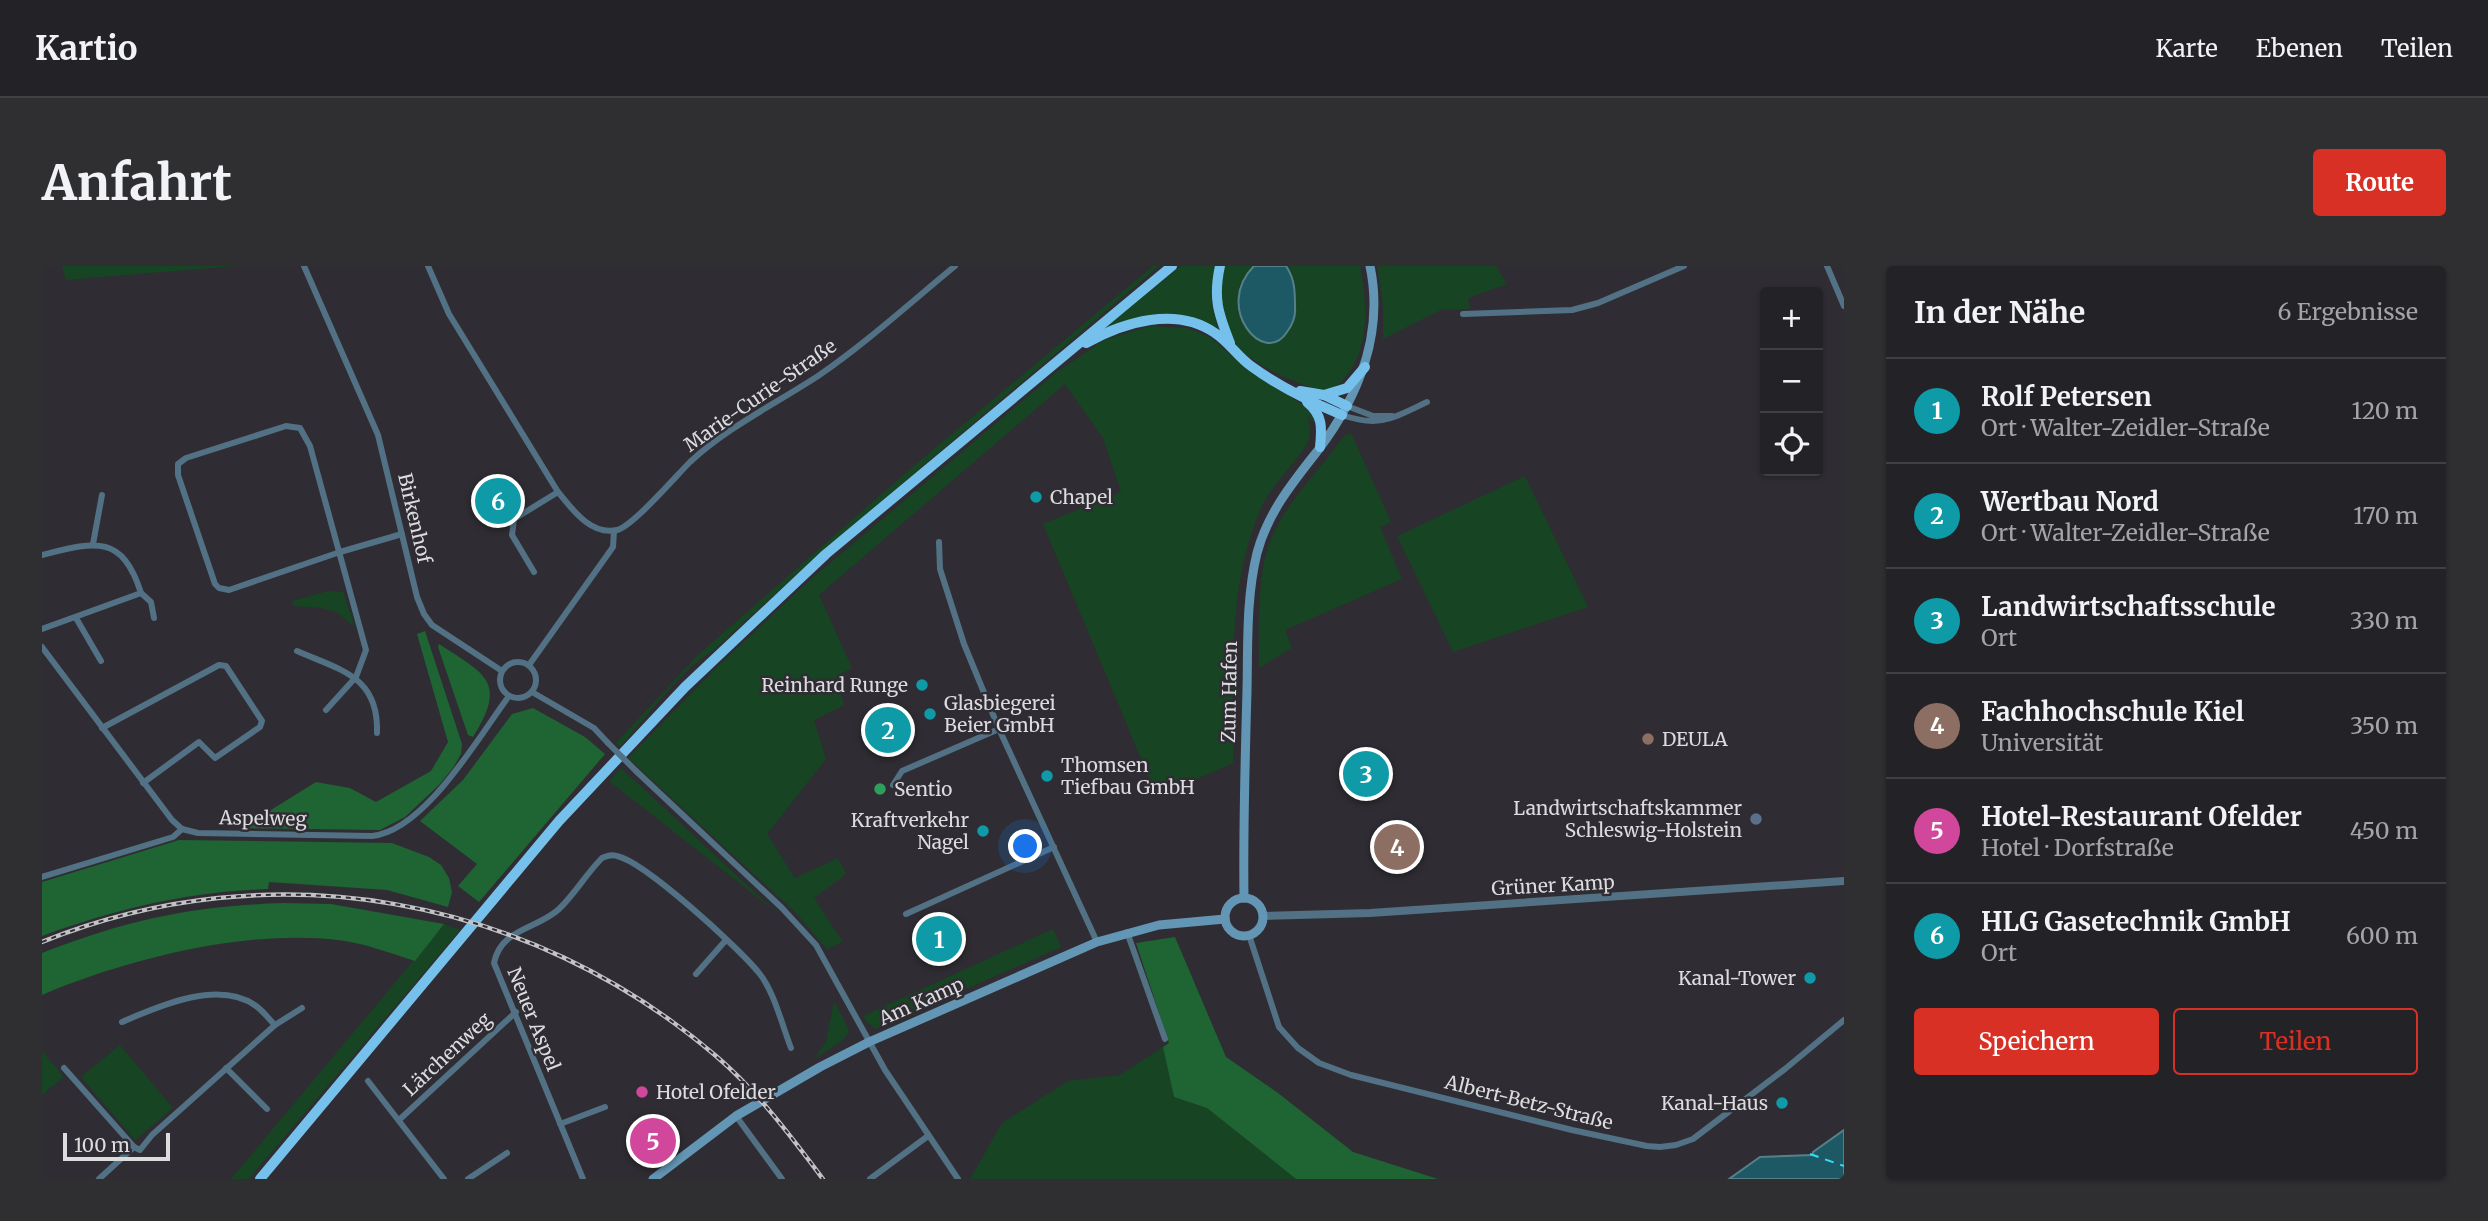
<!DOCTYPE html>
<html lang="de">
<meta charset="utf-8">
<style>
body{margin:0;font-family:Merriweather,serif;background:#2f2f32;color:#f1f3f6}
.controls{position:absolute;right:21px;top:21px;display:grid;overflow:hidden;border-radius:7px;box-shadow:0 2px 5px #0004}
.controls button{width:63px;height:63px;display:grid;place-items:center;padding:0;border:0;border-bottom:2px solid #403f43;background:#232226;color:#f1f3f6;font:35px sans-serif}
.scale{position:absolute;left:21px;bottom:18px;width:107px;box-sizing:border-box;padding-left:7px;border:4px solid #dcdbde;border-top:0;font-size:19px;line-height:24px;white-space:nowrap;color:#dcdbde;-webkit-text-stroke:5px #2f2d33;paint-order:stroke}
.you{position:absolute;left:984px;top:581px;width:24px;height:24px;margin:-18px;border:5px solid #fff;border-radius:50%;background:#1a73e8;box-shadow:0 0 0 10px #1a73e833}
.badge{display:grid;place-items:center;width:46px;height:46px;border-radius:50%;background:#d93025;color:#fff;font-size:23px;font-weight:700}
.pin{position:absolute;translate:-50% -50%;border:4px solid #fff;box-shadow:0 2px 7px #0006}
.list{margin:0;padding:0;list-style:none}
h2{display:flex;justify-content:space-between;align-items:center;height:91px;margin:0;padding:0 28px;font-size:30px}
h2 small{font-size:23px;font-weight:400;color:#a3a4a7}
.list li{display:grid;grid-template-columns:46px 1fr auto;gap:21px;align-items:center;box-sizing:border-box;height:105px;padding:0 28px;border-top:2px solid #403f43}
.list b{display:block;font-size:26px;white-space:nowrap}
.list p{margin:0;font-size:23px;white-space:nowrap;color:#a3a4a7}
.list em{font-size:23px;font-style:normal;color:#a3a4a7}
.actions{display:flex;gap:14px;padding:21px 28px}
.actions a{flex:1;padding:16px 0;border:2px solid #d93025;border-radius:7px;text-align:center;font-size:24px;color:#d93025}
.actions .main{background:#d93025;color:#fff}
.icon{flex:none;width:38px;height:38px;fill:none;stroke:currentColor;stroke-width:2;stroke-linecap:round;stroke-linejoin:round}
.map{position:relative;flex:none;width:1802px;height:913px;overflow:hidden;border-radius:7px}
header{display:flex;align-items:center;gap:42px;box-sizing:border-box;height:98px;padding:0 35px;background:#232226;border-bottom:2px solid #403f43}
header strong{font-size:33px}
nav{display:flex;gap:38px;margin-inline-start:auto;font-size:24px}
.intro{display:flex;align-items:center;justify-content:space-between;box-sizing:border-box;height:168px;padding:0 42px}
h1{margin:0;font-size:49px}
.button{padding:18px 32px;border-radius:7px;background:#d93025;color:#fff;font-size:24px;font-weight:700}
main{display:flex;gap:42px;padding:0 42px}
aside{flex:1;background:#232226;border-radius:7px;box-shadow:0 2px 5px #0004}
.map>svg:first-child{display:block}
</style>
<header>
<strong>Kartio</strong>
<nav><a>Karte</a><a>Ebenen</a><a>Teilen</a></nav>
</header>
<div class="intro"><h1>Anfahrt</h1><a class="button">Route</a></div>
<main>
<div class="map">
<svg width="1802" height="913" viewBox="0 0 1802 913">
<rect width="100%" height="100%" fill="#2f2d33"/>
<!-- green -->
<g fill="#174422">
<polygon points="20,0 193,0 24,14"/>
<path d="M 1111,0 L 1117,0 L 769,295 L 673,383 C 635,407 608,448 578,481 L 574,477 L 656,389 L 874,198 Z"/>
<polygon points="1139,0 1174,0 1170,38 1176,64 1153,54 1066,62 1064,60"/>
<path d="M 1183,0 L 1212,0 L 1197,20 L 1197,45 L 1247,64 C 1257,45 1256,18 1244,0 L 1318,0 C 1326,43 1329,89 1295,120 L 1295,123 L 1274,124 L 1233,107 L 1204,89 L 1194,79 L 1187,68 L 1177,30 Z"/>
<polygon points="1335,0 1454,0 1465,18 1426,32 1428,43 1399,44 1341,73 1341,38"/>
<path d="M 1108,60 L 1145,62 L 1168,71 L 1197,96 L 1265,142 L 1274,154 L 1270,156 L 1265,149 C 1267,156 1269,162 1268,170 C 1264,187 1229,219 1220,240 C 1184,321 1192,410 1191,497 L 1115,531 L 1001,258 L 1079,226 L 1061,172 L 1023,118 L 777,329 L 810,402 L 794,411 L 802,439 L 772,454 L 784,493 L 725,568 L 753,612 L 796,592 L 804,608 L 772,632 L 801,676 L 785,683 L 753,646 L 586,492 L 679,397 L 768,314 L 1015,106 L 1062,74 Z"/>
<path d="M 1309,167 L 1349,256 L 1338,261 L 1360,313 L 1243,364 L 1250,382 L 1217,402 C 1217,365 1215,324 1224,288 C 1236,242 1277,207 1302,170 Z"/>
<polygon points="1483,210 1546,341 1411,386 1355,270"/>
<polygon points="286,325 301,326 313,361 294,346 279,342 252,340 250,335"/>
<polygon points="579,502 734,646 567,515"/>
<polygon points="402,658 418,664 207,913 189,913"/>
<polygon points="1011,663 1019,681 834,763 825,756 821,750"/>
<path d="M 792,735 L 807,764 C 805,775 783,785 772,793 L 784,776 Z"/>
<polygon points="78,779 131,842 93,874 39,811"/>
<polygon points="1121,781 1132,831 1165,842 1254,913 928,913 960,857 1026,815 1078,809"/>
<polygon points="0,785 22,811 0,829"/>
</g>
<!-- forest -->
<g fill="#1f6433">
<polygon points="383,365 420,478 419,488 411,502 397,519 363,551 338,564 200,562 274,516 308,522 334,536 389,505 406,476 375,368"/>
<path d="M 397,378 C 443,408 466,416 431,471 L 426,469 L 396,381 Z"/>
<polygon points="491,442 543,471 563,488 437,636 416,620 435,598 378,555 421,514 470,448"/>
<path d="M 137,574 L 350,577 L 387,591 L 399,599 L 407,612 L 410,626 L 406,641 L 345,624 L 227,616 L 226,623 C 145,626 77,642 0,670 L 0,616 Z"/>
<path d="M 241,637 L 289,638 L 402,658 L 373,695 C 348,687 322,677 296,674 C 204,663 85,693 0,729 L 0,687 L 5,685 C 89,653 152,640 241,637 Z"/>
<polygon points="1133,671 1184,791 1236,827 1311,886 1396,913 1254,913 1165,842 1132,831 1121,781 1127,777 1094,677"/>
</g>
<!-- water -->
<g fill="#1d5964" stroke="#568089" stroke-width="2">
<path d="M 1212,0 L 1244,0 C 1253,13 1253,26 1253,41 C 1254,51 1251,58 1245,66 C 1222,102 1171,41 1212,0 Z"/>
<polygon points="1802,864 1802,913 1687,913 1718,891 1771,889 1771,886"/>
</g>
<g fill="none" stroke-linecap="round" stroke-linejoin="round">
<!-- ferry -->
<polyline stroke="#35defb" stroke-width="2" stroke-dasharray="9 7" stroke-linecap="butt" points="1768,888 1802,900"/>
<!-- minor -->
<g stroke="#527184" stroke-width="6">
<polyline points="262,0 336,169 375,331 382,348 390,359 460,405"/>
<path d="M 386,0 L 407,48 L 516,226 C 530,243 549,270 575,264 C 591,260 634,210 648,196 C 686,161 733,138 776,110 C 824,77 868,37 913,0"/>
<polyline points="1785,0 1802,40"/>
<polyline points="1421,48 1530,44 1556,37 1642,0"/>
<polyline points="1305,140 1331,150 1350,150"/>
<path d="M 1300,149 C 1338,162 1351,152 1385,136"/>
<polyline points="897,276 898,303 922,378 957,463 1055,676"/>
<polyline points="51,278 60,229"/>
<path d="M 0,289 C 52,276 80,267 99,327 L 0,363"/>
<polyline points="492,306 470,269 472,253 516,226"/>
<polyline points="99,327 109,336 112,352"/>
<polyline points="34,352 59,395"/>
<path d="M 0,381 L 130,554 L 140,563 L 156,567 L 330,570 C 383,565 437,470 467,430"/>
<path d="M 255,385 C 298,404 337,410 335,467"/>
<circle cx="476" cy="414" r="18"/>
<polyline points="487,399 571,281 572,265"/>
<polyline points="490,426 552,462 566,477"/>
<polyline points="284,444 314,411 324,384 268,180 258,162 244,160 144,192 136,198 136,209 173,318 177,322 187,324 298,286 360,268"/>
<polyline points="60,462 177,399 184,400 220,455 218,461 173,492 157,476 101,517"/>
<polyline points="594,505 740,642 774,679 843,804 916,913"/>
<polyline points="851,519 860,505 957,463"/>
<polyline points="0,611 131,571 140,563"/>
<polyline points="864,648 1012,581"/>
<polyline points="1085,666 1123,773"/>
<polyline points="1207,669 1237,761 1256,782 1277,797 1309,809 1530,864 1605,880 1618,881 1634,879 1651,873 1743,803 1802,754"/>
<polyline points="654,708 684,674"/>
<path d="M 80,756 C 117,740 177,713 214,740 C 221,745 227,753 233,759"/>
<polyline points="22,802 92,881"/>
<polyline points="184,802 225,843"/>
<polyline points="326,815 402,913"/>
<polyline points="694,850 740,913"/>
<polyline points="357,854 474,746"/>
<polyline points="518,858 563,841"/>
<polyline points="57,913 92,881 98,884 110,869 233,759 260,742"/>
<polyline points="426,913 465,887"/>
<path d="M 541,913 L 452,697 C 459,662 496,663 517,643 C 533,628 544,608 560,592 C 565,590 569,588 575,590 C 603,596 697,682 717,707 C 732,725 740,759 749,782"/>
<polyline points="828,913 886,870"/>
</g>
<!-- tertiary -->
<polyline stroke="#527184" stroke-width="8" points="1221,650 1328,647 1802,615"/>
<!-- secondary -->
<g stroke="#6396b5" stroke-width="9">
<path d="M 1202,632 C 1201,563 1203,494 1205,425 C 1206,379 1204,332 1215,287 C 1226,246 1251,216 1277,183 C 1317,130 1342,67 1328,0"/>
<circle cx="1202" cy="651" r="19"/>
<polyline points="611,913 694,850 778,801 827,776 1055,676 1117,659 1183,653"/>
</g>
<!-- trunk -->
<g stroke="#76c0ec" stroke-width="10">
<path d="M 1178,0 C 1171,32 1176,47 1188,77"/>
<path d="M 1044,77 C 1082,56 1134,40 1173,67 C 1187,76 1196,91 1209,100 C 1236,120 1269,136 1300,149"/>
<polyline points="1258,125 1282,129 1305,140"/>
<polyline points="1282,129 1305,122 1323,101"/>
<path d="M 1265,136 C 1281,149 1280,162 1278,181"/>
<polyline points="218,913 517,555 643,421 784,288 1130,0"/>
</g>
<defs>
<path id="rail" d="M 0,676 C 230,583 486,630 674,790 C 715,825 748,869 781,913"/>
</defs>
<!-- rail casing -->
<use href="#rail" stroke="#c3c2c5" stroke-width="4.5"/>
<!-- rail -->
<use href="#rail" stroke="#2f2d33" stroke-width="2" stroke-dasharray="5" stroke-linecap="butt"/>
<!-- minor-bridge -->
<polyline stroke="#527184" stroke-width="6" points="566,477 594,505"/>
</g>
<!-- markers -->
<g fill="#0f9aa8" stroke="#2f2d33" stroke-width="2.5">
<circle cx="994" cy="231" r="7"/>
<circle cx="880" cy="419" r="7"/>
<circle cx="888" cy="448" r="7"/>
<circle cx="1005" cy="510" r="7"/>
<circle cx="941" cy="565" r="7"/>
<circle cx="1768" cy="712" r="7"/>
<circle cx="1740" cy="837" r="7"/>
</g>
<circle fill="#8d6e63" stroke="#2f2d33" stroke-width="2.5" cx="1606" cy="473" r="7"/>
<circle fill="#2e9e5b" stroke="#2f2d33" stroke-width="2.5" cx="838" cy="523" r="7"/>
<circle fill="#5c6f8a" stroke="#2f2d33" stroke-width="2.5" cx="1714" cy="553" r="7"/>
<circle fill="#d1479c" stroke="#2f2d33" stroke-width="2.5" cx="600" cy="826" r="7"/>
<g text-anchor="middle" stroke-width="5" stroke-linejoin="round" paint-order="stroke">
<!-- street labels -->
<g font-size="19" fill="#dcdbde" stroke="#2f2d33">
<text transform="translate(718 129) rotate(-35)" y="7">Marie-Curie-Straße</text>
<text transform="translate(373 252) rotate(77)" y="7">Birkenhof</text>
<text transform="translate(1187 426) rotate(-89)" y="7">Zum Hafen</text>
<text transform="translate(221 552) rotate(1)" y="7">Aspelweg</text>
<text transform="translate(1511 619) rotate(-3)" y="7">Grüner Kamp</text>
<text transform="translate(879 735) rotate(-24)" y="7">Am Kamp</text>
<text transform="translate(492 753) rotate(68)" y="7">Neuer Aspel</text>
<text transform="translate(405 788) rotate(-43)" y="7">Lärchenweg</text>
<text transform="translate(1487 836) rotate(14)" y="7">Albert-Betz-Straße</text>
</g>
<!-- poi labels -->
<g font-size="19" fill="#dcdbde" stroke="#2f2d33" text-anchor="start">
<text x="1008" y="238">Chapel</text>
<text x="866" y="426" text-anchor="end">Reinhard Runge</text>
<text x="902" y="444">Glasbiegerei<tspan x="902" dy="22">Beier GmbH</tspan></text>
<text x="1620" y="480">DEULA</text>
<text x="1019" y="506">Thomsen<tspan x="1019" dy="22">Tiefbau GmbH</tspan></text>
<text x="852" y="530">Sentio</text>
<text x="1700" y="549" text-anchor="end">Landwirtschaftskammer<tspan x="1700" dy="22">Schleswig-Holstein</tspan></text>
<text x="927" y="561" text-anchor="end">Kraftverkehr<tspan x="927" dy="22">Nagel</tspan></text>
<text x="1754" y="719" text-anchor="end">Kanal-Tower</text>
<text x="614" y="833">Hotel Ofelder</text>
<text x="1726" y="844" text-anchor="end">Kanal-Haus</text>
</g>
</g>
</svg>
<div class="controls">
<button>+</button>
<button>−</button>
<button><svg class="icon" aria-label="locate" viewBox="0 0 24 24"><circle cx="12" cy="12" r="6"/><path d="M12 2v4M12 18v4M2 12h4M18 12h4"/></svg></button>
</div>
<div class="scale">100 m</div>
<div class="you"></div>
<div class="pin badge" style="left:897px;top:673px;background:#0f9aa8">1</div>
<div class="pin badge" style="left:846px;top:464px;background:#0f9aa8">2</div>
<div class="pin badge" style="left:1324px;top:508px;background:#0f9aa8">3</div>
<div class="pin badge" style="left:1355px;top:581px;background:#8d6e63">4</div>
<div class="pin badge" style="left:611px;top:875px;background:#d1479c">5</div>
<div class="pin badge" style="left:456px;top:235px;background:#0f9aa8">6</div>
</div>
<aside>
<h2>In der Nähe<small>6 Ergebnisse</small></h2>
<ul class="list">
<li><span class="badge" style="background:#0f9aa8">1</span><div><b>Rolf Petersen</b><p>Ort · Walter-Zeidler-Straße</p></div><em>120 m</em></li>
<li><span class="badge" style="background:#0f9aa8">2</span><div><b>Wertbau Nord</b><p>Ort · Walter-Zeidler-Straße</p></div><em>170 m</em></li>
<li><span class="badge" style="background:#0f9aa8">3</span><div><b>Landwirtschaftsschule</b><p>Ort</p></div><em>330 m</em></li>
<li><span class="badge" style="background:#8d6e63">4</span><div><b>Fachhochschule Kiel</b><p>Universität</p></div><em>350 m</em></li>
<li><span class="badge" style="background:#d1479c">5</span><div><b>Hotel-Restaurant Ofelder</b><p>Hotel · Dorfstraße</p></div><em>450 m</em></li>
<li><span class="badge" style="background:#0f9aa8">6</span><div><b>HLG Gasetechnik GmbH</b><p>Ort</p></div><em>600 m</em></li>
</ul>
<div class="actions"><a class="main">Speichern</a><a>Teilen</a></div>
</aside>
</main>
